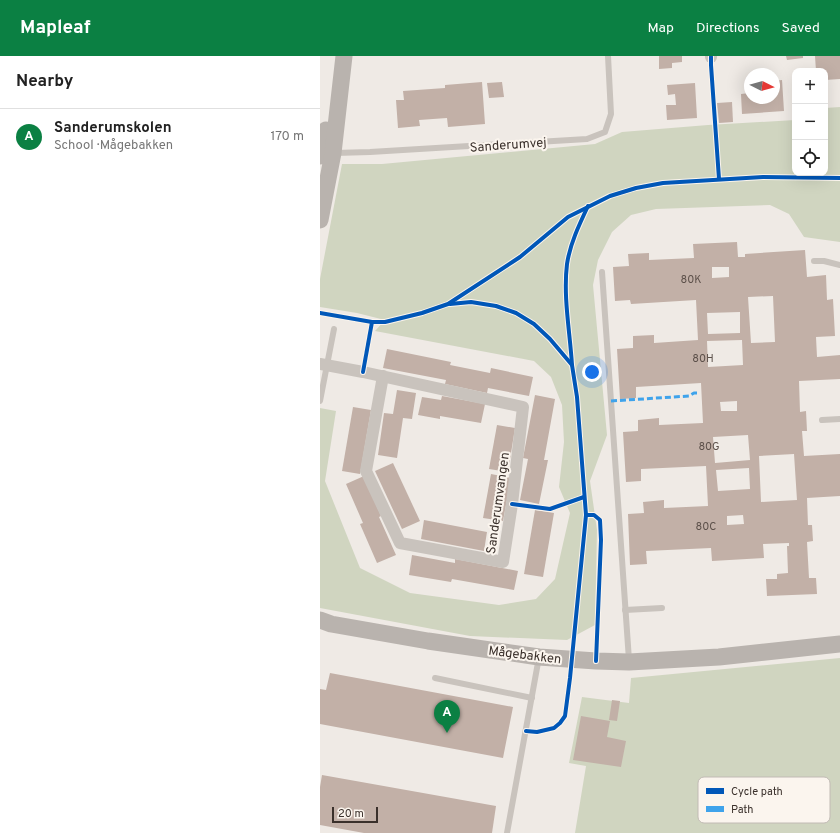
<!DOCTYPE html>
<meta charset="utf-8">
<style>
body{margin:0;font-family:Overpass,sans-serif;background:#f6f6f6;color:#222}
.controls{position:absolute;right:12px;top:12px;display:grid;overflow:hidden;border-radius:8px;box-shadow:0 4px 16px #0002}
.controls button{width:36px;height:36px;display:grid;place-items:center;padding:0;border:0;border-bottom:1px solid #e0e0e0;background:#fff;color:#222;font:20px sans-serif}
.compass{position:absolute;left:424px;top:12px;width:36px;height:36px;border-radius:50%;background:#fff;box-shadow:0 4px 16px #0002;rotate:96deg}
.scale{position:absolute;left:12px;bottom:10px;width:46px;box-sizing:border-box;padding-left:4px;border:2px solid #3a302b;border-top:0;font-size:11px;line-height:14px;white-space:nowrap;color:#3a302b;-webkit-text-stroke:3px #fbf5ee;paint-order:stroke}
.you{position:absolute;left:272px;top:316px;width:14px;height:14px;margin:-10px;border:3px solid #fff;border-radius:50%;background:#1a73e8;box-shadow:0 0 0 6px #1a73e833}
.badge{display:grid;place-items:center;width:26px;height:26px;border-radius:50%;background:#0b8043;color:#fff;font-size:13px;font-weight:700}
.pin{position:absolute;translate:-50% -33px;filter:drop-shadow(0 1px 2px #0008)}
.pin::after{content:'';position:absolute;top:21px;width:14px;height:12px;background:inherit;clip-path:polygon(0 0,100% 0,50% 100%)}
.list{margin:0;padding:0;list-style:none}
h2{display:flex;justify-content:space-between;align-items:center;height:52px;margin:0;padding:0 16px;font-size:17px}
h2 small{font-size:13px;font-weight:400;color:#767676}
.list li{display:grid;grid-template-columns:26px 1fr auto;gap:12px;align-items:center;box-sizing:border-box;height:56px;padding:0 16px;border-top:1px solid #e0e0e0}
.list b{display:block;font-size:15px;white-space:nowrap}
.list p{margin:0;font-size:13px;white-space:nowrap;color:#767676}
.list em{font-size:13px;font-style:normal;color:#767676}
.icon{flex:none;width:22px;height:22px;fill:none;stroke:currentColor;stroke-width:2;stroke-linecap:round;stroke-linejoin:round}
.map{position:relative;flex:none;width:520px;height:777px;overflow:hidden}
header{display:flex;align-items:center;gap:24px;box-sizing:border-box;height:56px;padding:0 20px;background:#0b8043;color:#fff}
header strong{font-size:19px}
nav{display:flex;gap:22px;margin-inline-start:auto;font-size:14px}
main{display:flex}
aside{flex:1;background:#fff}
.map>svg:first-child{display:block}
</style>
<header>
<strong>Mapleaf</strong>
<nav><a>Map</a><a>Directions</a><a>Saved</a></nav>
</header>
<main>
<aside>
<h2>Nearby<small></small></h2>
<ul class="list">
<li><span class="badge">A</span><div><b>Sanderumskolen</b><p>School · Mågebakken</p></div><em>170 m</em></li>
</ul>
</aside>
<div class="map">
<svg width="520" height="777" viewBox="0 0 520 777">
<rect width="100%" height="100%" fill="#efeae5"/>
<!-- green -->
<g fill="#d0d5c0">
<polygon points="520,51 520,186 484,181 469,158 450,149 336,153 311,159 292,176 278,204 273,229 287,379 270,425 277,474 275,569 247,584 150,580 0,552 0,352 16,355 5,425 40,512 90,537 179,549 216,543 235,523 250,457 239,431 244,386 242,349 231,321 214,305 55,275 65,264 37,257 0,251 0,223 22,108 62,108 275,88 302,76 388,69 475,64 475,117 505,117 505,52"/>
<polygon points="520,602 520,777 255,777 266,710 249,707 262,641 309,647 311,622"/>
</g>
<!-- building -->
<g fill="#c2b0a7" fill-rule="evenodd">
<polygon points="339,0 362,0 362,6 352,7 352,12 339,13"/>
<polygon points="466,0 483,0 483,2 467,4"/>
<polygon points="495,0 520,0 520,23 505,24 505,15 496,15"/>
<polygon points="462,24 464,55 422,58 421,38 430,37 430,42 454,42 454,25"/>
<polygon points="162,26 165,68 128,71 127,62 99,64 100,70 78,72 76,44 84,44 83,35 125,32 125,29"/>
<polygon points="182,26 184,41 169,42 167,27"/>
<polygon points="375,27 377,62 347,64 346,49 356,49 355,38 348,39 347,29"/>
<polygon points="412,46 413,66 399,67 397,47"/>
<path d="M 417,186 L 418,201 L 425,201 L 425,198 L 485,194 L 487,221 L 506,219 L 507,244 L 513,243 L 515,280 L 496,281 L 497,301 L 520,299 L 520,323 L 479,325 L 480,356 L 486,355 L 487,375 L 482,375 L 484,400 L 520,398 L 520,440 L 487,442 L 488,469 L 492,469 L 493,485 L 487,486 L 489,522 L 496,522 L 497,538 L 447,540 L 446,523 L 457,523 L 457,518 L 468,517 L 467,490 L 469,490 L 469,487 L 443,488 L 444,502 L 392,505 L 391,492 L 326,495 L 327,508 L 310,509 L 308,458 L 324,457 L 323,446 L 344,444 L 344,452 L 388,450 L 386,410 L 321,413 L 321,425 L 306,426 L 303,376 L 318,375 L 318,364 L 339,362 L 339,369 L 383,367 L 381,327 L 316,331 L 316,342 L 300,343 L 297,293 L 313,292 L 313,280 L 334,279 L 334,287 L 378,284 L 376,244 L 311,248 L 310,244 L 295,245 L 293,211 L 309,210 L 308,198 L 329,197 L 329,204 L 374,202 L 373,188 ZM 392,211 L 409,211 L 409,221 L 392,222 ZM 453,240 L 455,286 L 431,287 L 428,241 ZM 420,256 L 420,277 L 388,278 L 387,257 ZM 422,284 L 423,309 L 388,311 L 387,285 ZM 417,345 L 417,355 L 401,355 L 400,346 ZM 428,379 L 430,404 L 395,407 L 393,381 ZM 474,398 L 477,444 L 441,446 L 439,400 ZM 429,412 L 430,433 L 398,435 L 396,414 ZM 423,459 L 424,468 L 407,469 L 407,460 Z"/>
<polygon points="67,293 131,306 130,309 170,317 171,312 213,321 209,340 168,332 167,337 125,328 126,324 63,312"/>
<polygon points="77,334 96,337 92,363 83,362 77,402 58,399 64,357 73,358"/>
<polygon points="215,339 235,343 224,404 228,404 219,448 200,444 208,403 203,402"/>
<polygon points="122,340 165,348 161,367 120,360 120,363 98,359 102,341 121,344"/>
<polygon points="33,351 51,354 40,418 22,415"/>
<polygon points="177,369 195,372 188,416 169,413"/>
<polygon points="73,407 100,465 82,473 55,415"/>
<polygon points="171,418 191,422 183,465 163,462"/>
<polygon points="44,420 61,460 59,461 76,499 57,507 40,468 43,467 26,428"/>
<polygon points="215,454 234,457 223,521 204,518"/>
<polygon points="104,464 167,476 164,495 101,483"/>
<polygon points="92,499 135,507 135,503 198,515 194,534 132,523 131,526 89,519"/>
<polygon points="10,617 193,651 183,702 0,668 0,633 6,634"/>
<polygon points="292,644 300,645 297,665 289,664"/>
<polygon points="261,660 290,665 287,681 306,685 301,711 253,704"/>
<polygon points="2,719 176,750 172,777 44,777 0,769 0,731"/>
</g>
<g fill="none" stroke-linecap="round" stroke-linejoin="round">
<!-- lane -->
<g stroke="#c9c3bd" stroke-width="6">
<polyline points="15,97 50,96 267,83 285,76 291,58 288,0"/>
<polyline points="494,205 504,205 520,209"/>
<polyline points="282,216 309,604"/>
<polyline points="0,345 14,273"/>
<polyline points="502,364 520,363"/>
<polyline points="305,554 342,552"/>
<polyline points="115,622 212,642"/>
<polyline points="187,777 219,601"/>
</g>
<!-- street -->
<g stroke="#c9c3bd" stroke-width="12">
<polyline points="391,0 391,1"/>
<polyline points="0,308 43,316 203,351 192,448 183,506 80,487 46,415 63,320"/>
</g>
<!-- secondary -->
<g stroke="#b9b3ae" stroke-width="17">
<polyline points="0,100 6,74"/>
<polyline points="0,164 13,97 24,0"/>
<polyline points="0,564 11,568 108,585 219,601 276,605 309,606 399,601 520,588"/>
</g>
<!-- quiet -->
<polyline stroke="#3fa3eb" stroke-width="3" stroke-dasharray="6 3" stroke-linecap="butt" points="291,345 369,340 374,337 379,337"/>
<defs>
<g id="cycleway">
<polyline points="391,1 391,9 399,123"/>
<polyline points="130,248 151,246 176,250 196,257 214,268 230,283 252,309 257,341 266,459 250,622 245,660 240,667 234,672 217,676 206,675"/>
<polyline points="0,257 52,266 65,266 102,257 128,248 200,201 248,161 290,140 316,132 343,127 443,121 520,122"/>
<path d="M 252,309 C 250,276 243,241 247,208 C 250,188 259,169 268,150"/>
<polyline points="43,316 52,266"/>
<polyline points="192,448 230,453 264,441"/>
<polyline points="266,459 274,459 280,464 281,484 276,605"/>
</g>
</defs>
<!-- cycleway casing -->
<use href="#cycleway" stroke="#fbf5ee" stroke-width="6"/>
<!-- cycleway -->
<use href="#cycleway" stroke="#0057b8" stroke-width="4"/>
</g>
<g text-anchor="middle" stroke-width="4" stroke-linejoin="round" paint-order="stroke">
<!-- number labels -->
<g font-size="11" fill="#5c504a">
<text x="371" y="227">80K</text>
<text x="383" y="306">80H</text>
<text x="389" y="394">80G</text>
<text x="386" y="474">80C</text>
</g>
<!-- street labels -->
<g font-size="13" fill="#3a302b" stroke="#fbf5ee">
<text transform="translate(188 88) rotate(-4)" y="5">Sanderumvej</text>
<text transform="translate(177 447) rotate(-82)" y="5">Sanderumvangen</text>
<text transform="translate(205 598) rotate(7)" y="5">Mågebakken</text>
</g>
</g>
<!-- legend -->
<rect x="378" y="721" width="132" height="46" rx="6" fill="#fbf5ee" stroke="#c1bab4" stroke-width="1"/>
<rect x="386" y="732" width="18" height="6" fill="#0057b8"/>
<rect x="386" y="750" width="18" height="6" fill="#3fa3eb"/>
<g font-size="11" fill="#3a302b">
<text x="411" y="739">Cycle path</text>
<text x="411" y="757">Path</text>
</g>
</svg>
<div class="controls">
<button>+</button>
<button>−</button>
<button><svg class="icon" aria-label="locate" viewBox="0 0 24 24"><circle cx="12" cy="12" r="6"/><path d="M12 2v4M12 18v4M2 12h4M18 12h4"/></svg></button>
</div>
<svg class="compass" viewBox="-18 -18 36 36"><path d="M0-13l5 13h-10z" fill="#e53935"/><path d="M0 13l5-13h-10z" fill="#767676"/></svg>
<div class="scale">20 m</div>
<div class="you"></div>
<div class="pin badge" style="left:127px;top:677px">A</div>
</div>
</main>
